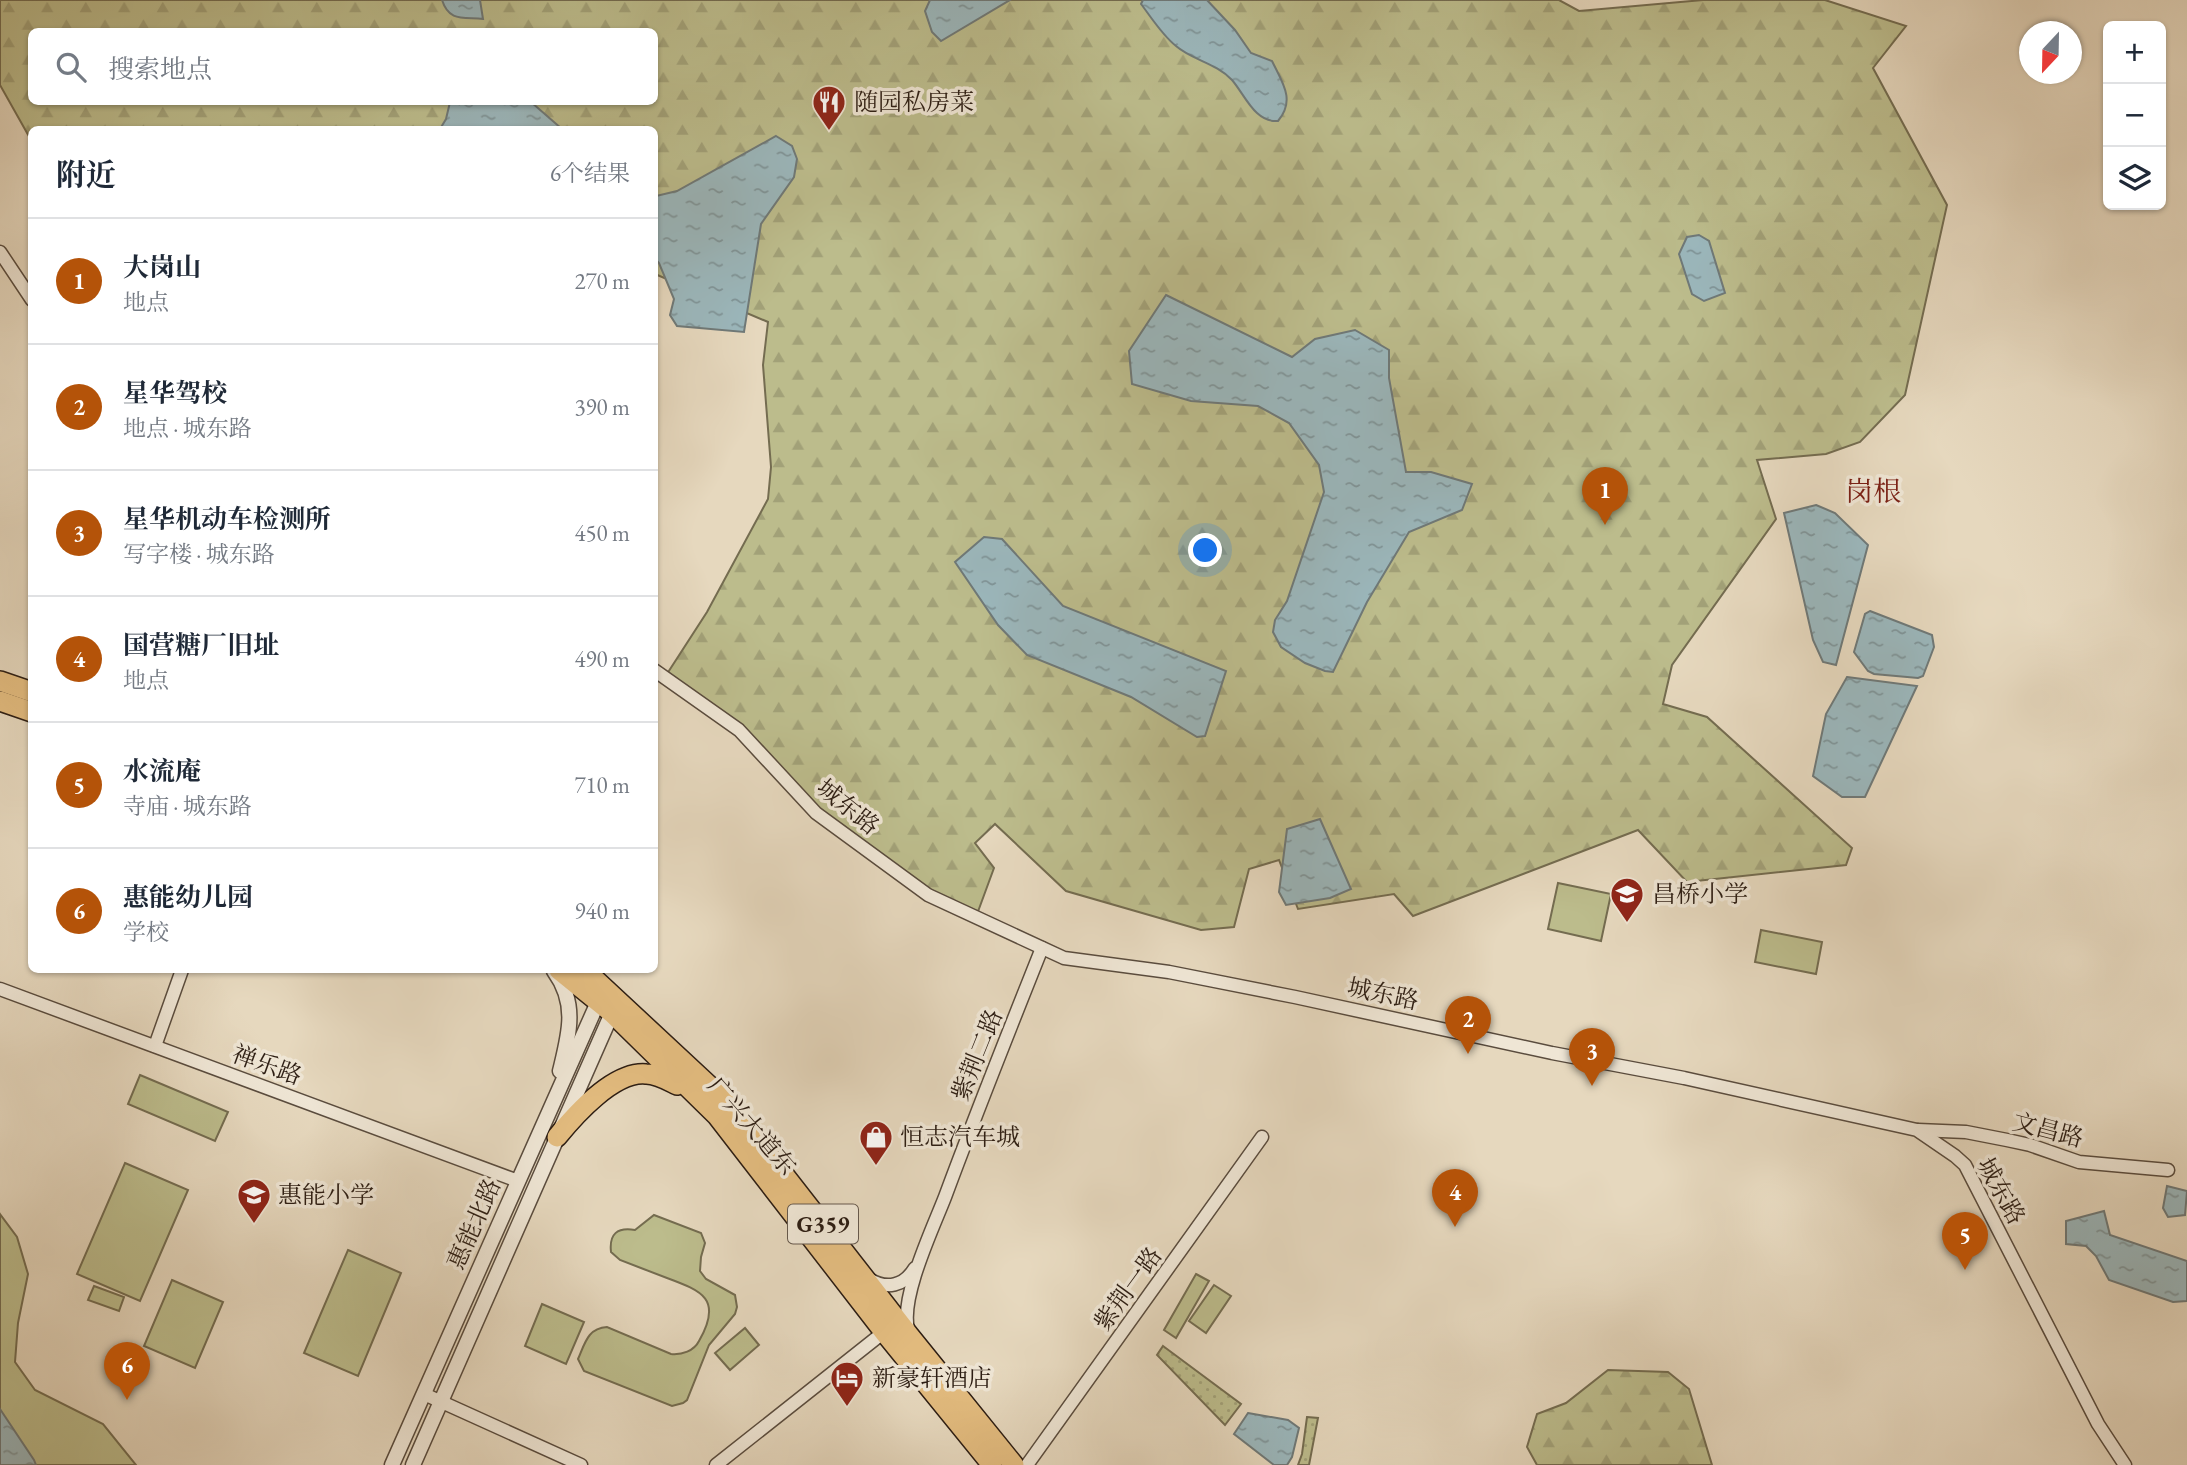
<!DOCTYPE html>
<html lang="zh">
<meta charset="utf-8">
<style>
body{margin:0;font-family:"EB Garamond","Noto Serif SC",serif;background:#f2f2f3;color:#1f2937}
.controls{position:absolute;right:21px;top:21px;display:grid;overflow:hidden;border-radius:10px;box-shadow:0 2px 5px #0004}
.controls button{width:63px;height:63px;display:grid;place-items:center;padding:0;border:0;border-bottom:2px solid #e0e1e3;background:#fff;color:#1f2937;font:35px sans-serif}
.compass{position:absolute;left:2019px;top:21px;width:63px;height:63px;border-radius:50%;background:#fff;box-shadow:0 2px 5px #0004;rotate:202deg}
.you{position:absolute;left:1206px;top:551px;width:24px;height:24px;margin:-18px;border:5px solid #fff;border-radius:50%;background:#1a73e8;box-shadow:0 0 0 10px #1a73e833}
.badge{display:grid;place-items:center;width:46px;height:46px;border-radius:50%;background:#b45309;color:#fff;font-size:23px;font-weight:700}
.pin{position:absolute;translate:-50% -58px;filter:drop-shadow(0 2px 4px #0008)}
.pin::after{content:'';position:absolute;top:37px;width:24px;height:21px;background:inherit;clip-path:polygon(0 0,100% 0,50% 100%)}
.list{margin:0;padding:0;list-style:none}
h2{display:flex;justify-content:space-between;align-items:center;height:91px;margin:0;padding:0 28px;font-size:30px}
h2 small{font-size:23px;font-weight:400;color:#747a83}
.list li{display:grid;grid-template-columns:46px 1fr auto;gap:21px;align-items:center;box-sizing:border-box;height:126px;padding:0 28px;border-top:2px solid #e0e1e3}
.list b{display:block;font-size:26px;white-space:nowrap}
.list p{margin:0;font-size:23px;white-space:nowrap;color:#747a83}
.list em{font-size:23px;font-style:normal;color:#747a83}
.icon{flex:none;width:38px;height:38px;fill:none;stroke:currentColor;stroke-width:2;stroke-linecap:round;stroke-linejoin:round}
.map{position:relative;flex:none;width:2187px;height:1465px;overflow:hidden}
.search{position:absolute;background:#fff;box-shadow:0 2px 5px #0004;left:28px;top:28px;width:630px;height:77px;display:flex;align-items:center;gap:18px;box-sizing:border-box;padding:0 24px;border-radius:10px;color:#747a83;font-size:26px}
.panel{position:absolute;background:#fff;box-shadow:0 2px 5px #0004;left:28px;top:126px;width:630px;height:847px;border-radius:10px}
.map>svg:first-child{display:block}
</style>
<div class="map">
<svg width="2187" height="1465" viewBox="0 0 2187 1465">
<defs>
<pattern id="grass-dots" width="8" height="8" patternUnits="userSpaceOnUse" patternTransform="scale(1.75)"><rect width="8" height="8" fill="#bcbc8c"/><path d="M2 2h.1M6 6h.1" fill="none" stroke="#a2a178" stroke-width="1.8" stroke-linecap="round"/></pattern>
<pattern id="forest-firs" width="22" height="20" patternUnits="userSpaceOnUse" patternTransform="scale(1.75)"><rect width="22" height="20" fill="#bcbc8c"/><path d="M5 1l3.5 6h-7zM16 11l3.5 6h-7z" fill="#a2a178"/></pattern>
<pattern id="water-ripples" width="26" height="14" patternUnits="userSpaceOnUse" patternTransform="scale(1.75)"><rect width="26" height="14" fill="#9bb7bc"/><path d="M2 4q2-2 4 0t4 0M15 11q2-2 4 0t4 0" fill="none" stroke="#7f9498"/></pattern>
</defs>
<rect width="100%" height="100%" fill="#e6d8be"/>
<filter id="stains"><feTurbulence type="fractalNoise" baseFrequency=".00286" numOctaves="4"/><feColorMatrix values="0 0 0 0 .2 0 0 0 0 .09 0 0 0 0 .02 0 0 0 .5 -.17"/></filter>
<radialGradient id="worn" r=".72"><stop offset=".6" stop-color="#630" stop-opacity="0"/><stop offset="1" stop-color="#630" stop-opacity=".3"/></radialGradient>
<!-- grass -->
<g fill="url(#grass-dots)" stroke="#746c50" stroke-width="2">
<polygon points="1163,1346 1241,1404 1225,1425 1157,1355"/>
<polygon points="1307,1417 1318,1418 1309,1465 1298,1465 1302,1454"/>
</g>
<!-- forest -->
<g fill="url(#forest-firs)" stroke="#746c50" stroke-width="2" fill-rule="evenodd">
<path d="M 0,0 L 1559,0 L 1579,11 L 1703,0 L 1825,0 L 1906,26 L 1873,68 L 1947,205 L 1905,395 L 1860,442 L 1826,454 L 1757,460 L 1776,519 L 1672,665 L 1663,704 L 1707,717 L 1852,848 L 1846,865 L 1687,882 L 1638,830 L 1413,916 L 1394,894 L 1298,909 L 1279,860 L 1249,869 L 1234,927 L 1201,930 L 1066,891 L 995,824 L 975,843 L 994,868 L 976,917 L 928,895 L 816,813 L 739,730 L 665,677 L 707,612 L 768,499 L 771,467 L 763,365 L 768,322 L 655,274 L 654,130 L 32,130 L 31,140 L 0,85 ZM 32,32 L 654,32 L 654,102 L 32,102 Z"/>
<polygon points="1608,1370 1668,1372 1689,1389 1712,1465 1537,1465 1527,1447 1537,1414 1566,1403"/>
</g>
<!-- green -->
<g fill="#bcbc8c" stroke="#746c50" stroke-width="2">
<polygon points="1558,883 1611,894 1601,941 1548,929"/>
<polygon points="1761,930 1822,942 1816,974 1755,962"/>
<polygon points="140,1075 228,1112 215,1141 128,1104"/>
<polygon points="125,1163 188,1190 140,1301 77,1274"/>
<polygon points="0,1214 17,1237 28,1274 18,1323 15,1362 35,1390 103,1424 136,1465 0,1465"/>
<path d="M 654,1215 L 701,1233 L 705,1243 L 701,1257 L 700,1271 L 706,1279 L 735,1295 L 737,1307 L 735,1314 L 709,1345 L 687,1400 L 683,1403 L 672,1406 L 584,1371 L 578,1359 C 585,1343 588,1328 607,1327 L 671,1354 C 682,1355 694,1351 699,1341 C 723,1299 702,1291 667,1278 C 651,1272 636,1266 620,1260 L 611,1252 C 609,1234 617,1227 635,1230 Z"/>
<polygon points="348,1250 401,1273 358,1376 304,1353"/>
<polygon points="1196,1274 1209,1281 1176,1338 1164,1330"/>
<polygon points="172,1280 223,1302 195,1368 144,1346"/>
<polygon points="1214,1285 1231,1296 1206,1333 1189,1321"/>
<polygon points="94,1286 124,1297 119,1311 88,1300"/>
<polygon points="542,1304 584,1322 566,1364 525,1346"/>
<polygon points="745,1328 759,1345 730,1370 715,1353"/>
</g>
<!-- water -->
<g fill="url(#water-ripples)" stroke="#6f7978" stroke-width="2">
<path d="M 442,0 L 480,0 L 483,19 C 463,17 449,22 442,0 Z"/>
<polygon points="930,0 1010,0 941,41 932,32 925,11"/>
<path d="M 1143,0 L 1207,0 L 1235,30 L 1251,53 L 1272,61 C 1282,82 1296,100 1278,121 C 1255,123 1245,95 1232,80 C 1216,63 1192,60 1176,46 C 1162,35 1151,17 1141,4 Z"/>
<polygon points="450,102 531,102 562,129 440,129 446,119"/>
<polygon points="776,136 792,146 797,159 794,177 761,224 744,332 677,326 670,315 674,299 659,263 655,259 656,196 677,191"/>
<polygon points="1699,235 1709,241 1725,293 1704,301 1692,294 1679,254 1687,237"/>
<polygon points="1166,295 1292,357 1315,339 1355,330 1389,350 1389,378 1406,472 1431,472 1472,484 1462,510 1409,532 1367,602 1333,672 1325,671 1305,663 1281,647 1273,632 1275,620 1287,601 1324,492 1319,465 1289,423 1258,406 1191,401 1132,384 1129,351"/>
<polygon points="1816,505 1835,513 1868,545 1836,665 1823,662 1813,640 1784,513"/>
<polygon points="984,537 1002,539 1063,606 1226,671 1205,736 1197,737 1131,697 1027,655 998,625 955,562"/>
<polygon points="1870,611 1932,635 1934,647 1923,676 1918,678 1874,674 1868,671 1854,652 1865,614"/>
<polygon points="1847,677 1917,686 1865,797 1842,797 1813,776 1826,714"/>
<polygon points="1320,819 1351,889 1330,898 1286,905 1279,892 1287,829"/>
<polygon points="2167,1186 2187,1191 2185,1215 2168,1217 2163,1208"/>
<polygon points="2104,1211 2110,1235 2187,1261 2187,1301 2173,1302 2109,1280 2096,1256 2086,1246 2066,1244 2066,1221"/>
<polygon points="0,1409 34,1460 36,1465 0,1465"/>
<polygon points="1248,1413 1288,1420 1299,1428 1292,1457 1287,1465 1274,1465 1234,1434"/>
</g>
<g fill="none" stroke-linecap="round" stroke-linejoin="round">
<defs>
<g id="minor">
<polyline points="0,252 32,300"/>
<polyline points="654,670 739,730 816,813 928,895 1064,958 1169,972 1295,997 1552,1053 1684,1078 1917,1130 1955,1156 1965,1165 2098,1424 2125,1465"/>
<polyline points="0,989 518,1181"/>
<polyline points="155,1046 182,970"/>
<polyline points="1918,1130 1966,1132 2007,1140 2030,1145 2079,1162 2168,1170"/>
<path d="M 869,1279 C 887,1290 904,1286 915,1268"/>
<path d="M 908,1329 C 900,1297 933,1228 945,1197 C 976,1113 1009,1031 1042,948"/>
<polyline points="424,1394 581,1465"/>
<polyline points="716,1465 884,1332"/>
<polyline points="1027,1465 1262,1137"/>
</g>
<g id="tertiary">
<path d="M 554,971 C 578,1004 569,1034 560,1071"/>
<polyline points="392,1465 598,1002"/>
<polyline points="413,1465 612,1013"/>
</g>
<g id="trunk">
<polyline points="0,681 32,692"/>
<polyline points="0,701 32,712"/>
<polyline points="559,970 612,1013 717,1116 884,1332 992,1465"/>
<polyline points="585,970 729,1104 909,1335 1014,1465"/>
<path d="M 557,1137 C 575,1115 614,1071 646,1074 C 657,1074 667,1080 677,1085"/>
</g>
</defs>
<!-- minor casing -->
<use href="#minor" stroke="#5a4c3e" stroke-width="15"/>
<!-- tertiary casing -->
<use href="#tertiary" stroke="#5a4c3e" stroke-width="17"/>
<!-- trunk casing -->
<use href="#trunk" stroke="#2c1d13" stroke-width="22"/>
<!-- minor -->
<use href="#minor" stroke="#efe6d5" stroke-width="12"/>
<!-- tertiary -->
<use href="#tertiary" stroke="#efe6d5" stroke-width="14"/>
<!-- trunk -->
<use href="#trunk" stroke="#e3bc7f" stroke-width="19"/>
</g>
<!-- icons -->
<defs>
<symbol id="restaurant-pin" viewBox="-11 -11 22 30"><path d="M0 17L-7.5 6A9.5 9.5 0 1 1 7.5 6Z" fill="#8f2418" stroke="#efe6d5"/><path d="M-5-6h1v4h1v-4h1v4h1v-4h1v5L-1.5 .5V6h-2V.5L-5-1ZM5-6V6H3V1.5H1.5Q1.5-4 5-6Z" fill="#fff"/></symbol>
<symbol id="school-pin" viewBox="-11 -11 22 30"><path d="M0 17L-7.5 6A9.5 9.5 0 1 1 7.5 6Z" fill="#8f2418" stroke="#efe6d5"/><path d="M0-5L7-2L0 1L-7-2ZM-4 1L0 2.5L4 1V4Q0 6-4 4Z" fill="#fff"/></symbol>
<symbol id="shop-pin" viewBox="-11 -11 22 30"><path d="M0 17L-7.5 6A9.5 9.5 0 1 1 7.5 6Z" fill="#8f2418" stroke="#efe6d5"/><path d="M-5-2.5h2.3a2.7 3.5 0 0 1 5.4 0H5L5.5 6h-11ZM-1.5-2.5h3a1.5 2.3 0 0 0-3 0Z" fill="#fff"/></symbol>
<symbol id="hotel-pin" viewBox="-11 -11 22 30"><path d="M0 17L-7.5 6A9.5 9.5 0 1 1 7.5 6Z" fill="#8f2418" stroke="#efe6d5"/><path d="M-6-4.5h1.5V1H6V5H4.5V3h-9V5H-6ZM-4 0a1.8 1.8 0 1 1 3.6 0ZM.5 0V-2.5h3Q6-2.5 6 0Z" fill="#fff"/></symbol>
</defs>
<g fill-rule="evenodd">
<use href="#restaurant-pin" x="810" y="83" width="38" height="52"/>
<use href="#school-pin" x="1608" y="875" width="38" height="52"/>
<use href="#shop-pin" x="857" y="1118" width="38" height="52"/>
<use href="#school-pin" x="235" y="1176" width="38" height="52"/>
<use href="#hotel-pin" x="828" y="1359" width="38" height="52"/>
</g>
<g text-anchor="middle" stroke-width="7" stroke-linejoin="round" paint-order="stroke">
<!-- shield labels -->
<rect fill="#efe6d5" stroke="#66594d" stroke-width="2" x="788" y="1204.5" width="70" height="39" rx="5"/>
<g font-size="23" font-weight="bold" fill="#2c1d13">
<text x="823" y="1232">G359</text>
</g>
<!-- poi labels -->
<g font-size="24" fill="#2c1d13" stroke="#efe6d5" text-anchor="start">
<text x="854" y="110">随园私房菜</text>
<text x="1652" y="902">昌桥小学</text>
<text x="900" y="1145">恒志汽车城</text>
<text x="278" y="1203">惠能小学</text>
<text x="872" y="1386">新豪轩酒店</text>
</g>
<!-- street labels -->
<g font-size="24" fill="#2c1d13" stroke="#efe6d5">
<text transform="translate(848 807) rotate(39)" y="8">城东路</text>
<text transform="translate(1383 994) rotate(12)" y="8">城东路</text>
<text transform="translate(977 1055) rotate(-68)" y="8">紫荆二路</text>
<text transform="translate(267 1065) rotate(20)" y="8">禅乐路</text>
<text transform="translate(752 1126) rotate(49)" y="8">广兴大道东</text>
<text transform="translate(2048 1130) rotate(15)" y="8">文昌路</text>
<text transform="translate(2001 1191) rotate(61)" y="8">城东路</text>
<text transform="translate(474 1224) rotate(-66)" y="8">惠能北路</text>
<text transform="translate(1128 1289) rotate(-54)" y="8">紫荆一路</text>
</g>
<!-- quarter labels -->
<g font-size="28" fill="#7a1f14" stroke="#efe6d5">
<text x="1873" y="501">岗根</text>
</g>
</g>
<rect width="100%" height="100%" filter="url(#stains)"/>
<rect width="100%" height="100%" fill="url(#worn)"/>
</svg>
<div class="controls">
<button>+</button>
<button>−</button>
<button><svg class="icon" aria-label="layers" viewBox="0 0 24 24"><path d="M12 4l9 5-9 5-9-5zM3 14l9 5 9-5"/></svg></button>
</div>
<svg class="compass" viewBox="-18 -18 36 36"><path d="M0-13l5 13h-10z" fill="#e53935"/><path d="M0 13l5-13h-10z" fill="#747a83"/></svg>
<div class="you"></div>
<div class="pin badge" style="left:1605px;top:525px">1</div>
<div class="pin badge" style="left:1468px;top:1054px">2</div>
<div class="pin badge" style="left:1592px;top:1086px">3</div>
<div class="pin badge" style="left:1455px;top:1227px">4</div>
<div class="pin badge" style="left:1965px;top:1270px">5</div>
<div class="pin badge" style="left:127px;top:1400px">6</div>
<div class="search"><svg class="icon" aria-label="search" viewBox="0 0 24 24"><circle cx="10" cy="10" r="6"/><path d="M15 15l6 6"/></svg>搜索地点</div>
<section class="panel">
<h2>附近<small>6个结果</small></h2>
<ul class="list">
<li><span class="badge">1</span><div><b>大岗山</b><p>地点</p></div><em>270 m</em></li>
<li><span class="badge">2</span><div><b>星华驾校</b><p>地点 · 城东路</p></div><em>390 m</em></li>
<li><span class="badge">3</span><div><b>星华机动车检测所</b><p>写字楼 · 城东路</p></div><em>450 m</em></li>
<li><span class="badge">4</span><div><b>国营糖厂旧址</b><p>地点</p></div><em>490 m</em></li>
<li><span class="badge">5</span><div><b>水流庵</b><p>寺庙 · 城东路</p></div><em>710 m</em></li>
<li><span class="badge">6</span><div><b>惠能幼儿园</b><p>学校</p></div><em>940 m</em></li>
</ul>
</section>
</div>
